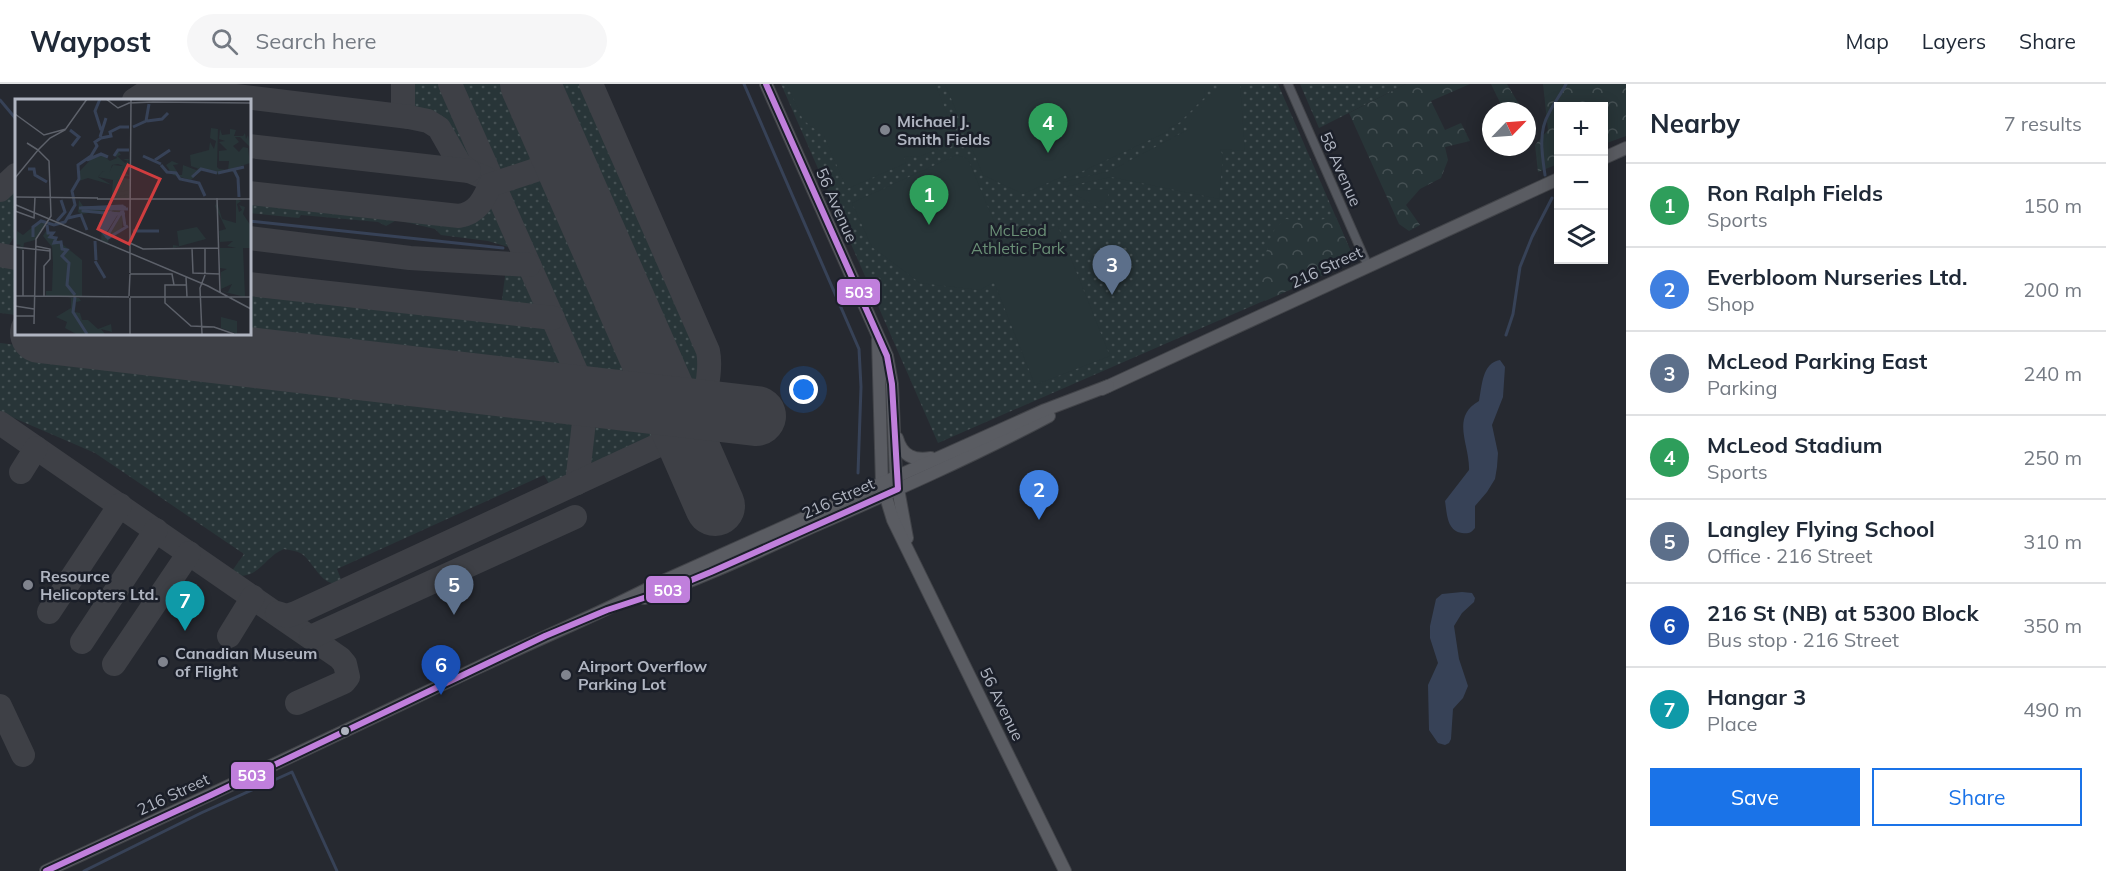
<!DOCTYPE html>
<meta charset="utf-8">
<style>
body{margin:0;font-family:Mulish,sans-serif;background:#f6f6f7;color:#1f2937}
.controls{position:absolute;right:18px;top:18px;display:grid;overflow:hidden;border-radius:0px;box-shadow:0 3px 15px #0003}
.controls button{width:54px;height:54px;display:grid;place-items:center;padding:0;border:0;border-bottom:2px solid #e0e1e3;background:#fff;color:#1f2937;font:30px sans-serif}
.compass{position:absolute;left:1482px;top:18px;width:54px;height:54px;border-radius:50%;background:#fff;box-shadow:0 3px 15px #0003;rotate:65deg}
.you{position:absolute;left:804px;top:306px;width:21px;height:21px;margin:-15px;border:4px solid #fff;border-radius:50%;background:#1a73e8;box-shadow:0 0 0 9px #1a73e833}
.badge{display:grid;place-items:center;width:39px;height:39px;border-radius:50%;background:#1a73e8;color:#fff;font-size:20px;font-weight:700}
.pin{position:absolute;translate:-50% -50px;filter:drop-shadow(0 2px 3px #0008)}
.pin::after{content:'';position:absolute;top:32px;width:21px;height:18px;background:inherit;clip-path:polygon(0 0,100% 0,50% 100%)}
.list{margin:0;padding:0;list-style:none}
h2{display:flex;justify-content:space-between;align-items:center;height:78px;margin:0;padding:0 24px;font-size:26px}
h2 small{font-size:20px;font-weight:400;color:#747a83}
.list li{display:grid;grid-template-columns:39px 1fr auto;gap:18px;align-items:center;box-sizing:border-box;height:84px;padding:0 24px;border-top:2px solid #e0e1e3}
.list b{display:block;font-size:22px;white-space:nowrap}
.list p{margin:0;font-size:20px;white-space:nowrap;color:#747a83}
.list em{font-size:20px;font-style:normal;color:#747a83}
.actions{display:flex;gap:12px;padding:18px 24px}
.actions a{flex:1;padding:14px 0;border:2px solid #1a73e8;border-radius:0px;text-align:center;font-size:21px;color:#1a73e8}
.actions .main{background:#1a73e8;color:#fff}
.icon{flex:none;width:33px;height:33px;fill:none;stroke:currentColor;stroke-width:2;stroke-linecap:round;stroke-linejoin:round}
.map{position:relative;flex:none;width:1626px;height:787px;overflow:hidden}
header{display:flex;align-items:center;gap:36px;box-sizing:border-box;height:84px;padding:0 30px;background:#fff;border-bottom:2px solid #e0e1e3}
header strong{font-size:28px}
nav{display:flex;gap:33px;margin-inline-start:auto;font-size:21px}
.search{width:420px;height:54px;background:#f6f6f7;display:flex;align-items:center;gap:15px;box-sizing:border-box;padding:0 21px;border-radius:33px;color:#747a83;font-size:22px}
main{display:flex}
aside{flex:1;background:#fff}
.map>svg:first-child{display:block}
</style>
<header>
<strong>Waypost</strong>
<div class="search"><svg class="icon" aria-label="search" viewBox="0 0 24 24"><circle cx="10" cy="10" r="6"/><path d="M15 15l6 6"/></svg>Search here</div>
<nav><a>Map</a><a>Layers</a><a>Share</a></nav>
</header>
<main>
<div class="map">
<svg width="1626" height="787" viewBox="0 0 1626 787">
<defs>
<pattern id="green-dots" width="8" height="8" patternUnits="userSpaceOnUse" patternTransform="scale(1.5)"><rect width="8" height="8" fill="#283538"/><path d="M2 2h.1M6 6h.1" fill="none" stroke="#455053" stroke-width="1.8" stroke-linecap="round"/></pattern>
<pattern id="forest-crowns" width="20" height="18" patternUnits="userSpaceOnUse" patternTransform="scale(1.5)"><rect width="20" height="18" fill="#283538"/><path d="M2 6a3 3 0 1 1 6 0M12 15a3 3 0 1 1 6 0" fill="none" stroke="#455053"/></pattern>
</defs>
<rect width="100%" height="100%" fill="#262930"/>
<!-- green -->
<g fill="url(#green-dots)">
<polygon points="410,0 513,0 545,73 543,77 503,90 472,81 461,71 440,36 410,28 407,22"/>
<polygon points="548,0 585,0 704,272 699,301 695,309 682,308"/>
<polygon points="781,0 1278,0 1355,177 938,359"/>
<polygon points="1300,0 1406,0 1319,44"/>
<polygon points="548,87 553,90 646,304 586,297 504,106 507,100"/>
<polygon points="5,108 16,109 16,150 7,164 0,164 0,115"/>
<polygon points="493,109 518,166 488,157 441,151 435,145 397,136 386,142 378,138 301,131 299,134 249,129 249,112 458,135 476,130"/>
<polygon points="0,175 16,177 16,231 0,229"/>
<polygon points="506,185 527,186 540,216 539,221 528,227 501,223"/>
<polygon points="249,204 549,238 573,296 173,249 249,249"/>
<path d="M 0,259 L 580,326 L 572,393 L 551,403 L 544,391 L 337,485 L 342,498 C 323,506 315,480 302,470 C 297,467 289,466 284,465 C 266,472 260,492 240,492 L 232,487 L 244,470 L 95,369 L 0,328 Z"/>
<polygon points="592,327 660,335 664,344 665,351 583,388"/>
</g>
<!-- forest -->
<g fill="url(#forest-crowns)">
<polygon points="1406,0 1470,0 1431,17 1445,46 1461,39 1470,57 1445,63 1448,76 1441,94 1420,105 1406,121 1420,141 1409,147 1399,140 1349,29"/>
<polygon points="1491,0 1507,0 1523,27 1504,27"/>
<polygon points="1543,0 1626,0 1626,52 1604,60 1604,22 1558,22 1558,80 1538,88 1535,61 1548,46"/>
<polygon points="1336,133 1355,177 1265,217 1261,209 1260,197 1261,182 1275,144 1286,135 1313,137"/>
</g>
<!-- pitch -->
<g fill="#283538">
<polygon points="787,0 935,0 958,56 921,72 904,73 906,79 847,105 824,52 803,36"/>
<polygon points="945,0 1205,0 1204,14 1179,39 1168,45 1169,47 1068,94 1066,91 1023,110 983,91"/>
<polygon points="1221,0 1240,0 1245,67 1220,65 1223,72 1219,115 1111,93 1064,103 1063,98 1110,87 1189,45 1186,42"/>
<polygon points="957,71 968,75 1005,164 1058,142 1110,272 1035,301 994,198 980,206 920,199 872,163 852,119"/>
<polygon points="1108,105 1108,112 1103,126 1072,109 1072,107"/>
</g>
<!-- water -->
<g fill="#374257">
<path d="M 1500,276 L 1505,283 L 1503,313 L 1492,341 L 1498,369 L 1497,383 L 1495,395 L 1487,408 L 1475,422 L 1475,444 C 1471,449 1468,450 1462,449 C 1447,447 1447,430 1445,417 L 1469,386 C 1470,361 1450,333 1479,317 C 1482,302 1482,279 1500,276 Z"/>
<polygon points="1462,508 1472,509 1475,514 1474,518 1462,529 1454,542 1459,575 1468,602 1463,614 1453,625 1451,655 1449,659 1445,661 1438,659 1429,646 1428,601 1438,579 1430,554 1430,542 1436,515 1442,510"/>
</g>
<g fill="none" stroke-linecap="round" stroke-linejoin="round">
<!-- stream -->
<g stroke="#374257" stroke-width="3">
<polyline points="744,0 859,265 861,303 858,389"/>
<polyline points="0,16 16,35"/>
<path d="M 1545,91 C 1542,70 1538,48 1549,29 C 1554,19 1561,10 1566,0"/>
<polyline points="249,137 503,164"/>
<polyline points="1506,251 1513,230 1520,183 1532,153 1552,114"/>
<polyline points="84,787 201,729 292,688 337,787"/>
</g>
<!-- taxiway -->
<g stroke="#3e4046" stroke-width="24">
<polyline points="403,0 403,27 409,33"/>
<polyline points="450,0 495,102"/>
<polyline points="134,16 148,7 170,4 409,33 428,37 439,44 459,79 469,87 486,94 496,106 587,312 577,399"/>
<polyline points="249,62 469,87"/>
<polyline points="0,106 16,91"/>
<path d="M 249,109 L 459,132 C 477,129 484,116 490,101 L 563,77"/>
<polyline points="249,154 410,174 529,181"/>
<polyline points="0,171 16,174"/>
<polyline points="249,200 553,234"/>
<polyline points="0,339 340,574 345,580 348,593 344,598 297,619"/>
<polyline points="21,388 36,364"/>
<polyline points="49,528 120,421"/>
<path d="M 277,529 L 287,532 L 296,529 L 676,353 C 680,351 686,350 689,346 C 704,332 712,286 708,267 L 591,0"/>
<polyline points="229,552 253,513"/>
<polyline points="311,553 575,433"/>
<polyline points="82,558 156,446"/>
<polyline points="114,580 189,469"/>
<polyline points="0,622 23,671"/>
</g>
<!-- runway -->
<g stroke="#3e4046" stroke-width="60">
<polyline points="530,0 715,422"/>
<polyline points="40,249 756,332"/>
</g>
<defs>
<polyline id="minor" points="1288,0 1368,182"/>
<g id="secondary">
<polyline points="766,0 887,272 892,300 896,394 907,454"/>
<polyline points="1604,74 1626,64"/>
<polyline points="878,255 882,400 893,436 1065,787"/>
<polyline points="1102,305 1558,95"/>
<path d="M 897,354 C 902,372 914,377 931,374"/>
<path d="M 644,514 C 701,495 757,468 812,443 C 892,408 972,373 1049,332"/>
<path d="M 46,787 C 190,721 334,652 477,584 C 538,555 600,530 659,499 L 1045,326 L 1108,302"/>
</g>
</defs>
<!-- minor casing -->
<use href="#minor" stroke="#424449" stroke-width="10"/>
<!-- secondary casing -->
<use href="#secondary" stroke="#424449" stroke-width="14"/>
<!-- minor -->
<use href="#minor" stroke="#55585f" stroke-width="8"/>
<!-- secondary -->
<use href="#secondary" stroke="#5a5c62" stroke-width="12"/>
<defs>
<polyline id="bus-1" points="46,787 211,711 545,552 607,526 665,507 711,488 898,405 892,300 887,272 766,0"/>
</defs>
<!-- bus-1 casing -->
<use href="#bus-1" stroke="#1b1f29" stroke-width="10"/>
<!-- bus-1 -->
<use href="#bus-1" stroke="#c07fdc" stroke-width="6"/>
</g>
<!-- markers -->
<g fill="#80848e" stroke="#1b1f29" stroke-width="2">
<circle cx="885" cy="46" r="6"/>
<circle cx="28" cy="501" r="6"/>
<circle cx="163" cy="578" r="6"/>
<circle cx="566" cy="591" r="6"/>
</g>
<circle fill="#b0b5c1" stroke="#1b1f29" stroke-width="2" cx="345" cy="647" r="5"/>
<g text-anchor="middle" stroke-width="5" stroke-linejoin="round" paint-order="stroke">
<!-- poi labels -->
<g font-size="16" font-weight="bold" fill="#b0b5c1" stroke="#1b1f29" text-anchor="start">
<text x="897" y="43">Michael J.<tspan x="897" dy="18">Smith Fields</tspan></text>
<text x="40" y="498">Resource<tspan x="40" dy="18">Helicopters Ltd.</tspan></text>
<text x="175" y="575">Canadian Museum<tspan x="175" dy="18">of Flight</tspan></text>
<text x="578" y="588">Airport Overflow<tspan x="578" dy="18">Parking Lot</tspan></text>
</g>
<!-- street labels -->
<g font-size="16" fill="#b0b5c1" stroke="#1b1f29">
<text transform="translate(1341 85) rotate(66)" y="6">58 Avenue</text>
<text transform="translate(837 121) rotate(66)" y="6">56 Avenue</text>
<text transform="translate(1326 183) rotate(-25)" y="6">216 Street</text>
<text transform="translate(838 414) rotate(-24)" y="6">216 Street</text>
<text transform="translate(1002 620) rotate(64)" y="6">56 Avenue</text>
<text transform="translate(173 710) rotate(-25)" y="6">216 Street</text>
</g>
<!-- park labels -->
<g font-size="16" fill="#6a8f76" stroke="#1b1f29">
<text x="1018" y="152">McLeod<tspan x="1018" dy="18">Athletic Park</tspan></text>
</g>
</g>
<!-- overview -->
<g transform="translate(15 15)">
<rect width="236" height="236" fill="#262930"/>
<path d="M 98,66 L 108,67 L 109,79 L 115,80 L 115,100 L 97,99 L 98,81 L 83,78 L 88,72 L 94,73 ZM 64,101 L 68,107 L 107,107 L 64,108 L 107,110 L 89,135 L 92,139 L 109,111 L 107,130 L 94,138 L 93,144 L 86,142 L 87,128 L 97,112 L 86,117 L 86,112 L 67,115 L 63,113 ZM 26,121 L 32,122 L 20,141 L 9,144 L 8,151 L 2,149 L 6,146 L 0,145 L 2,132 L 8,136 ZM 31,132 L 67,161 L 67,197 L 31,197 L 31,192 L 37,192 L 38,164 L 37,148 L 28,137 ZM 206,218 L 222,222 L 222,235 L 206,229 Z" fill="#283538"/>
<path d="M 196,29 L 203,30 L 202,68 L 204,70 L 213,71 L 214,62 L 204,62 L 204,52 L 212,51 L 204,43 L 210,42 L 204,40 L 205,30 L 207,36 L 215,35 L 215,30 L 221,31 L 219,37 L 228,37 L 230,34 L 231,40 L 233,36 L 235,48 L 225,38 L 220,38 L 224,43 L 218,47 L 224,53 L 228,48 L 233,49 L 235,64 L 202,75 L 187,71 L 176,81 L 158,76 L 151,66 L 157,62 L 164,65 L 158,66 L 164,76 L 167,76 L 168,66 L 181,71 L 184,70 L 176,67 L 175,56 L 194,51 L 195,43 L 199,50 L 201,42 L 195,39 ZM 103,52 L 106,56 L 102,57 L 110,64 L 113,62 L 108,60 L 114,60 L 110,74 L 115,77 L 109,77 L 108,67 L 103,65 L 97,66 L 94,76 L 88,72 L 83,78 L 97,86 L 73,79 L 64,82 L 65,72 L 77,59 L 87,56 L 95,62 L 102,59 L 100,56 ZM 221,100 L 226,102 L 222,105 L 224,113 L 227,111 L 224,106 L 230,108 L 228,115 L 236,127 L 235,149 L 228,149 L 230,198 L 206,192 L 213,193 L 217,185 L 206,190 L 206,173 L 212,170 L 205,169 L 205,149 L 221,149 L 212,147 L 218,142 L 205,143 L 204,132 L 211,130 L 200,107 L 202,103 L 207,120 L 221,124 ZM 182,128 L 191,140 L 158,149 L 158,146 L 164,147 L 162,132 ZM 52,198 L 64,199 L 66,202 L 61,203 L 60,213 L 65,214 L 67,221 L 73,221 L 83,230 L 96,225 L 97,233 L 86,230 L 90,235 L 61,235 L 50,229 L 52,223 L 41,218 L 56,209 L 56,199 Z" fill="#283538"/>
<path d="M 105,80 L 110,84 L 105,93 L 114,91 L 114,95 L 97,99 L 98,81 Z" fill="#283538"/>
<path fill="none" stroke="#374257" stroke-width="3" d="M 85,0 L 80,12 L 86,31M 132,22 L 147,20 L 153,14M 118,28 L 131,22 L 134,5M 55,31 L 64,38 L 57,47M 85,38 L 91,19M 86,39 L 96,37 L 95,33 L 105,28 L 114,28M 99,57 L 103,51 L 114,51M 128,57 L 146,65M 72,61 L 86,55 L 93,58M 140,61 L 155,51M 146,66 L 152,73 L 161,74 L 165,80 L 184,84 L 190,97M 13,70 L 19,70 L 20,76 L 32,83M 219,71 L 223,79 L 224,98M 203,74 L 229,68M 177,78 L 186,70 L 202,74M 64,109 L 113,110M 66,109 L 107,107 L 110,127M 68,109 L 68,112 L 90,114M 110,115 L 93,114 L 86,124 L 87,132 L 93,139 L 113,127M 53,119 L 66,116 L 72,131M 42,122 L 50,113 L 46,101M 32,126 L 33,134 L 38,134 L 35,138 L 41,139 L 39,144 L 46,143 L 47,150 L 52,151 L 47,157 L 54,164 L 52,186 L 60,196M 87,128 L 97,109M 87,130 L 99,113M 87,132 L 100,114M 118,132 L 144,132M 89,135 L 102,114M 18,138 L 18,128 L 26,122 L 39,126 L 50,123 L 60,106 L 57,92 L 64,80 L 63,66 L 76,57 L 82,47 L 80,43 L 86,39M 91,139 L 110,107M 80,142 L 81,161M 80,162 L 90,179M 60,198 L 58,213 L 72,235"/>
<path fill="none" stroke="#5d616a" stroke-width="1.5" d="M 91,0 L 103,9 L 114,4 L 138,3 L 236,4M 0,15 L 29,36 L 51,30M 12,44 L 23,51 L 35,39 L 50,31 L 72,0M 0,79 L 23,51 L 34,62 L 36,117 L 21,140 L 19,225M 1,98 L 83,99M 202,99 L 205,193M 82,100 L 111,100M 110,100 L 236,100M 1,106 L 193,187 L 236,210M 0,112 L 19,119 L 20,98M 115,116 L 116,1M 115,144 L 128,150 L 204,149M 20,147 L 35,150 L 35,160 L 29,167 L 29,197M 0,148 L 35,152M 177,149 L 178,174 L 205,175M 190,149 L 190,174M 8,151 L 8,197M 115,174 L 115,115M 115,175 L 157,175 L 159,186M 171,178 L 172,198M 171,186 L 150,186 L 150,204 L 176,227 L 199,228 L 219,235M 0,197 L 19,197M 19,197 L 114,198M 114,197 L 115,175M 115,198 L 213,198M 212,198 L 236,198M 115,199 L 115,235M 0,207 L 19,210M 0,217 L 19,217M 187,235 L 185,189 L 190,176"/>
<path fill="#d03d3f" fill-opacity="0.15" stroke="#d03d3f" stroke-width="3" d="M 113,66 L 145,80 L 114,145 L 83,130 Z"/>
<rect width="236" height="236" fill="none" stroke="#b0b5c1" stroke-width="3"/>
</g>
<g stroke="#1b1f29" stroke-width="2">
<rect x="836" y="194" width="45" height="28" rx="6" fill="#c07fdc"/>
<rect x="645" y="491" width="46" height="29" rx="6" fill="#c07fdc"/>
<rect x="230" y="677" width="45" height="29" rx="6" fill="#c07fdc"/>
</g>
<g font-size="16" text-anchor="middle" font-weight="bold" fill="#fff">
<text x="859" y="214">503</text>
<text x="668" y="512">503</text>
<text x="252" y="697">503</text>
</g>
</svg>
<div class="controls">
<button>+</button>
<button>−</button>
<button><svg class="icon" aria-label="layers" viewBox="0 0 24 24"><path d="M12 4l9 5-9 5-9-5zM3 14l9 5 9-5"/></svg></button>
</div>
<svg class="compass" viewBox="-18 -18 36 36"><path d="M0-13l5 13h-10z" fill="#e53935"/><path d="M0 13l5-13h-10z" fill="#747a83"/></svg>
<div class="you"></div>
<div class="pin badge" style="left:929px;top:141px;background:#2e9e5b">1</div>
<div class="pin badge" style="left:1039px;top:436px;background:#3f7fe0">2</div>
<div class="pin badge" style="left:1112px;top:211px;background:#5c6f8a">3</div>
<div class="pin badge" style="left:1048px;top:69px;background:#2e9e5b">4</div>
<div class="pin badge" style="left:454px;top:531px;background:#5c6f8a">5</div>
<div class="pin badge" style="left:441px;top:611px;background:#1a4fb4">6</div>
<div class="pin badge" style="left:185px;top:547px;background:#0f9aa8">7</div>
</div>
<aside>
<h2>Nearby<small>7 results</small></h2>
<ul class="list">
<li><span class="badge" style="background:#2e9e5b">1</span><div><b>Ron Ralph Fields</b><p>Sports</p></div><em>150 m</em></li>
<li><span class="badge" style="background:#3f7fe0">2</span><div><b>Everbloom Nurseries Ltd.</b><p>Shop</p></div><em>200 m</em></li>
<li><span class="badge" style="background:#5c6f8a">3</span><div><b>McLeod Parking East</b><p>Parking</p></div><em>240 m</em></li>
<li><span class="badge" style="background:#2e9e5b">4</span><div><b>McLeod Stadium</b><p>Sports</p></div><em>250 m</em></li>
<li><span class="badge" style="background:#5c6f8a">5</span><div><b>Langley Flying School</b><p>Office · 216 Street</p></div><em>310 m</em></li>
<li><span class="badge" style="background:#1a4fb4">6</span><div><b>216 St (NB) at 5300 Block</b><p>Bus stop · 216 Street</p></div><em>350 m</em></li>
<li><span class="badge" style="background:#0f9aa8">7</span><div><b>Hangar 3</b><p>Place</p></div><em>490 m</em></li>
</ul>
<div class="actions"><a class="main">Save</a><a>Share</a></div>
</aside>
</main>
